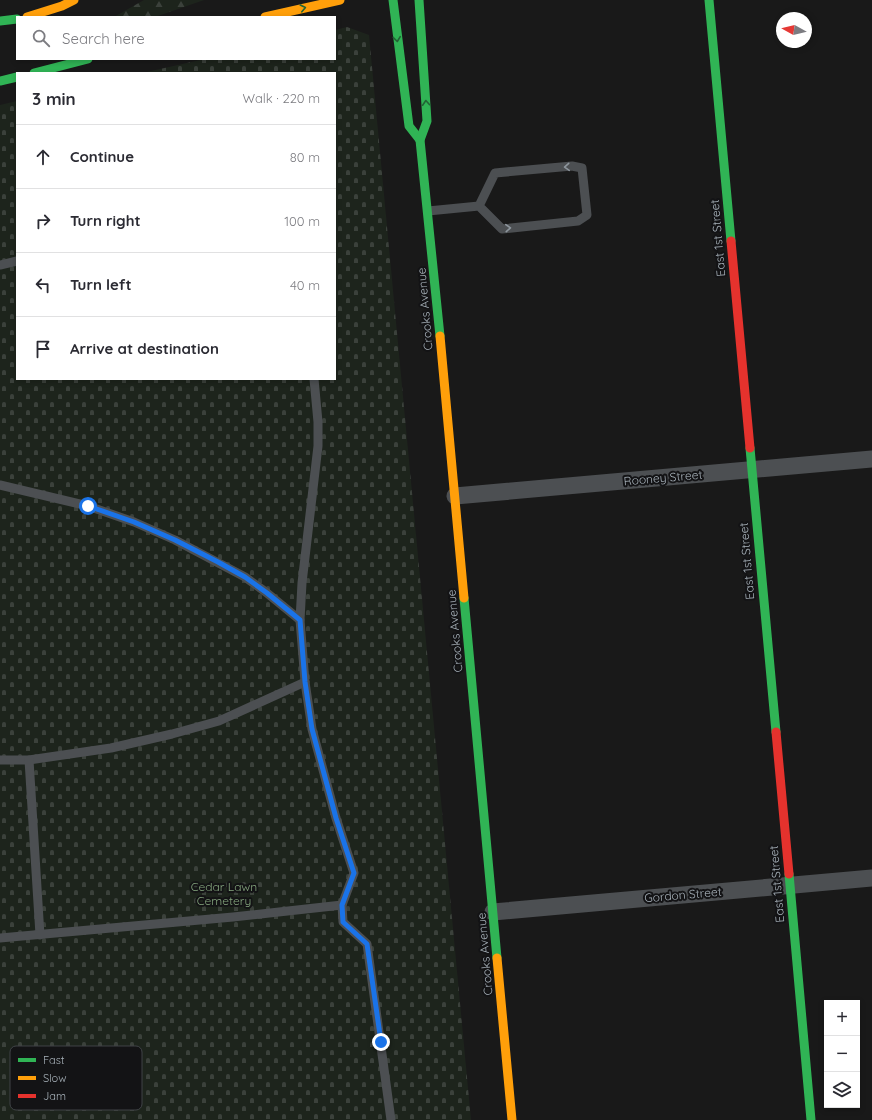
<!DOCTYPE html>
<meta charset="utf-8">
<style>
body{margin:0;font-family:Quicksand,sans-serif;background:#f2f2f3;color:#2b2b33}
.controls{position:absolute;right:12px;bottom:12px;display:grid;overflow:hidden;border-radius:0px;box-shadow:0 2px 6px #0003}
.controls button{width:36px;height:36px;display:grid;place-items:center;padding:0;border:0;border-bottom:1px solid #e1e1e2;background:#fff;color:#2b2b33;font:20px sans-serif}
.compass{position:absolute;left:776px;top:12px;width:36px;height:36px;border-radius:50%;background:#fff;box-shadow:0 2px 6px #0003;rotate:278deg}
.stop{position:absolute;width:12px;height:12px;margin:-9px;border:3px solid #1a73e8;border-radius:50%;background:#fff}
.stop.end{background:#1a73e8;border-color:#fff;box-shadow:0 1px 4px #0008}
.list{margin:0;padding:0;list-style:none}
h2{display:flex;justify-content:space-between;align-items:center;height:52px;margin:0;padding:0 16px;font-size:17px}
h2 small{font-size:13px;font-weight:400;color:#7c7c81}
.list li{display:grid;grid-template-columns:26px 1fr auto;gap:12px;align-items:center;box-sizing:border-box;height:64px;padding:0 16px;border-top:1px solid #e1e1e2}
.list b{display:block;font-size:15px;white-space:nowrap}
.list em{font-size:13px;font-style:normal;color:#7c7c81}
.icon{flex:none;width:22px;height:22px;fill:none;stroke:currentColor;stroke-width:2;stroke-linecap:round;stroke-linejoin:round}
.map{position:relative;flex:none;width:872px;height:1120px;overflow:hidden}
.search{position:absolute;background:#fff;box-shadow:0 2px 6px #0003;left:16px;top:16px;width:320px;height:44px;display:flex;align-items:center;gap:10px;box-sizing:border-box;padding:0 14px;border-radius:0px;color:#7c7c81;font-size:15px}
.panel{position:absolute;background:#fff;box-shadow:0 2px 6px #0003;left:16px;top:72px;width:320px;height:308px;border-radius:0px}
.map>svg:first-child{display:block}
</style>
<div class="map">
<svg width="872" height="1120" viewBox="0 0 872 1120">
<defs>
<pattern id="forest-firs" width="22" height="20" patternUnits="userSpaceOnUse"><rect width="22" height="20" fill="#1d241c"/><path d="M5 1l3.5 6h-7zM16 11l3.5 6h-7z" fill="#3b413b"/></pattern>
<pattern id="cemetery-stones" width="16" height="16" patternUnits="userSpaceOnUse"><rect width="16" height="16" fill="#1d241c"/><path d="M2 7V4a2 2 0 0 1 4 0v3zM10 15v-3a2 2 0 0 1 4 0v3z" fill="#3b413b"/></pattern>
</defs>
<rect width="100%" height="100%" fill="#191919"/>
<!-- forest -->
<polygon fill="url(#forest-firs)" points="144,0 204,0 155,17 114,17"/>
<!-- cemetery -->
<polygon fill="url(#cemetery-stones)" points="347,27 369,35 471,1120 0,1120 0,105 17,101 17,379 335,379 335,73 142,73 205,59 335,59 335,30"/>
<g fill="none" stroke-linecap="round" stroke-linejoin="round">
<!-- lane -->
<g stroke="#4c4f52" stroke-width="9">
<polyline points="428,211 479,206 502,229 578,221 587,215 582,168 572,166 495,173 479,206"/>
<polyline points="0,265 17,261"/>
<polyline points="314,379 318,422 318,446 302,583 300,620 305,682 312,729 336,818 354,873 342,905 343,922 367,944 391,1120"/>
<polyline points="0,485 88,506 134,522 175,540 245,577 267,593 300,620"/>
<polyline points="0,760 29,760 111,748 172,734 219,721 305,682"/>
<polyline points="29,760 40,935"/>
<polyline points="0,938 233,917 342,905"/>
</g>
<!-- street -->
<g stroke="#4c4f52" stroke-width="17">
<polyline points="455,496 872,459"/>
<polyline points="493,912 872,878"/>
</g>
<!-- fast -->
<g stroke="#30b455" stroke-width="9">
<polyline points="393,0 409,126 420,140"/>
<polyline points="419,0 427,121 420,140 440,336"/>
<polyline points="709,0 731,241"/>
<polyline points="0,21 17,19"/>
<polyline points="34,73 88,59"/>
<polyline points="0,81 17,77"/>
<polyline points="750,448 776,732"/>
<polyline points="464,598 497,958"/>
<polyline points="789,874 811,1120"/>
</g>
<!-- slow -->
<g stroke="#ff9f0a" stroke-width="9">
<polyline points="27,17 62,6 74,0"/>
<polyline points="265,17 340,0"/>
<polyline points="440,336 464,598"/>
<polyline points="497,958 512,1120"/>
</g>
<!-- jam -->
<g stroke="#e5322d" stroke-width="9">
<polyline points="731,241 750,448"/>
<polyline points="776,732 789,874"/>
</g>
</g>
<!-- one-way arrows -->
<defs><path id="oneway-chevron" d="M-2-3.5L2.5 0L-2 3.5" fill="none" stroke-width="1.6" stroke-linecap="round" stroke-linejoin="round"/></defs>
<g stroke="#226435">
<use href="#oneway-chevron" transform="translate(303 8) rotate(-13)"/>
<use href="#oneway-chevron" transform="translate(397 39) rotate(83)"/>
<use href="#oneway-chevron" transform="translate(426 103) rotate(-94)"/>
</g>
<g stroke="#8d959c">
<use href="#oneway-chevron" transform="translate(567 167) rotate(176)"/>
<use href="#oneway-chevron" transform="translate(508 228) rotate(-4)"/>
</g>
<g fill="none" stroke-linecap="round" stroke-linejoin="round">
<!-- route -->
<polyline stroke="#1a73e8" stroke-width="5" points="88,506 134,522 175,540 218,562 245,577 267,593 300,620 305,682 312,729 336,818 354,873 342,905 343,922 367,944 381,1042"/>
</g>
<g text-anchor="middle" stroke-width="4" stroke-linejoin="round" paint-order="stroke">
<!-- street labels -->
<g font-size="12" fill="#a9b3bb" stroke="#131315">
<text transform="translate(718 238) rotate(-95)" y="4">East 1st Street</text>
<text transform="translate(425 309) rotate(-95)" y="4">Crooks Avenue</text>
<text transform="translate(663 478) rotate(-5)" y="4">Rooney Street</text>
<text transform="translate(747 561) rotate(-95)" y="4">East 1st Street</text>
<text transform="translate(455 631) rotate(-95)" y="4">Crooks Avenue</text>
<text transform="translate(777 884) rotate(-95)" y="4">East 1st Street</text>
<text transform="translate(683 895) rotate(-5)" y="4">Gordon Street</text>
<text transform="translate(485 954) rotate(-95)" y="4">Crooks Avenue</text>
</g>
<!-- park labels -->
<g font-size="12" fill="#86a77f" stroke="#131315">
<text x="224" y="891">Cedar Lawn<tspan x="224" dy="14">Cemetery</tspan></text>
</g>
</g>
<!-- legend -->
<rect x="10" y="1046" width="132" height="64" rx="6" fill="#131315" stroke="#404347" stroke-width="1"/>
<rect x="18" y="1058" width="18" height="4" fill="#30b455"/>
<rect x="18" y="1076" width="18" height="4" fill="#ff9f0a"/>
<rect x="18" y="1094" width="18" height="4" fill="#e5322d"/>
<g font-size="11" fill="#a9b3bb">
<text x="43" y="1064">Fast</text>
<text x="43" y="1082">Slow</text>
<text x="43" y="1100">Jam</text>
</g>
</svg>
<div class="controls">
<button>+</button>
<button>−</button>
<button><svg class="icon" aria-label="layers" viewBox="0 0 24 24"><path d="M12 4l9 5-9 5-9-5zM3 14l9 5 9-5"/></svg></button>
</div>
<svg class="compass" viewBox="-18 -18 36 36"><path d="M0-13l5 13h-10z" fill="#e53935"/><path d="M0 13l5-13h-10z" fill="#7c7c81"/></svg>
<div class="stop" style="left:88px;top:506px"></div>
<div class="stop end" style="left:381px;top:1042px"></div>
<div class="search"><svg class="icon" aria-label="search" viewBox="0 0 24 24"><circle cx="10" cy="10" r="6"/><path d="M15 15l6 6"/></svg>Search here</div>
<section class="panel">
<h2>3 min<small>Walk · 220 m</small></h2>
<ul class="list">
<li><svg class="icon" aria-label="ahead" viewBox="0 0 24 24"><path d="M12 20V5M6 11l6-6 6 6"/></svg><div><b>Continue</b></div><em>80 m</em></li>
<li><svg class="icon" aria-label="right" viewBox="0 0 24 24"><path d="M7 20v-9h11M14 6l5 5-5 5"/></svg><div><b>Turn right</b></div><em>100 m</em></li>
<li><svg class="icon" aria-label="left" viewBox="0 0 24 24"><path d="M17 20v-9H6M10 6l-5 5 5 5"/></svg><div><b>Turn left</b></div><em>40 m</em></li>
<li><svg class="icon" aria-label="arrive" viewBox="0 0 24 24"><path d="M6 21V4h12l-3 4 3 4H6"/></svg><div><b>Arrive at destination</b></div></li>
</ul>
</section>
</div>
